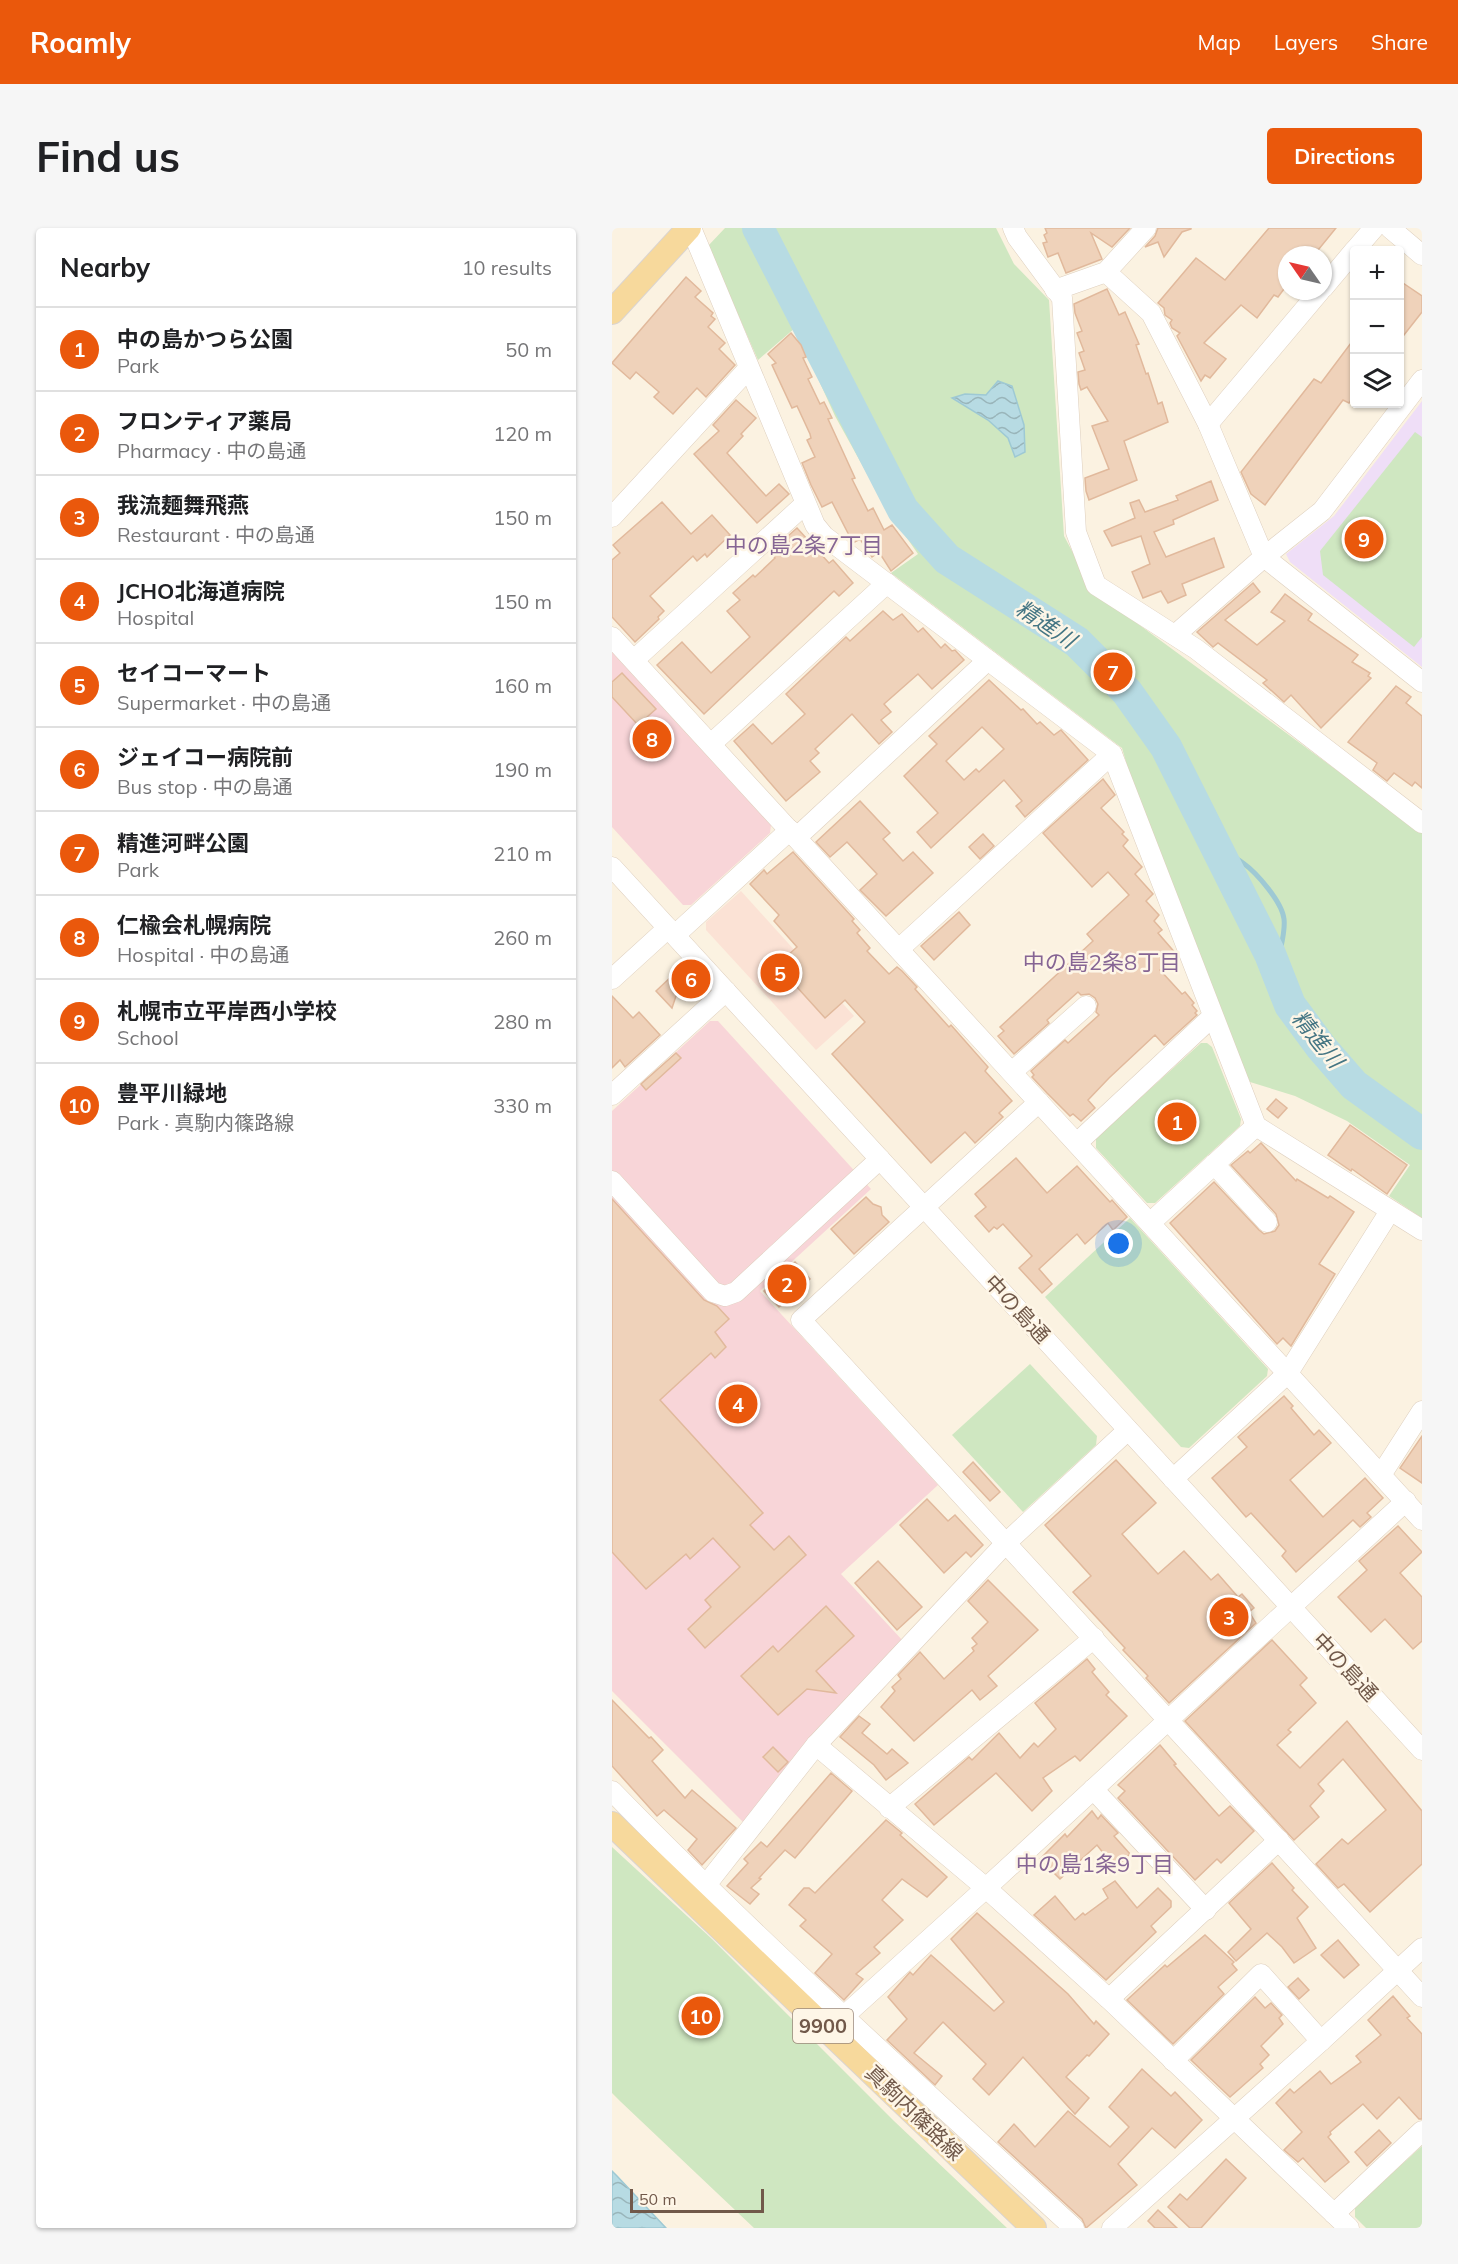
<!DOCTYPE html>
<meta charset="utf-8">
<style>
body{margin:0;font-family:Mulish,"Noto Sans JP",sans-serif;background:#f6f6f6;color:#202124}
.controls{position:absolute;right:18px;top:18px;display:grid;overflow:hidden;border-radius:6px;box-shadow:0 2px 4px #0004}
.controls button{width:54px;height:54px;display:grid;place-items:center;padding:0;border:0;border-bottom:2px solid #e0e0e0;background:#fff;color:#202124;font:30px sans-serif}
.compass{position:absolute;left:666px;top:18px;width:54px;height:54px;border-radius:50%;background:#fff;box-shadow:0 2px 4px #0004;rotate:304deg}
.scale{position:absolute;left:18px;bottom:15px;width:134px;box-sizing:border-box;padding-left:6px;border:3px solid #71594a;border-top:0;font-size:16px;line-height:21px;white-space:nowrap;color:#71594a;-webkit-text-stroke:4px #fef6e7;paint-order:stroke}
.you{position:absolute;left:507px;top:1016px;width:21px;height:21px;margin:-15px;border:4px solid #fff;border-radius:50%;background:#1a73e8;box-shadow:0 0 0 9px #1a73e833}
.badge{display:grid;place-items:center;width:39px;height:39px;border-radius:50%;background:#ea580c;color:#fff;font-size:20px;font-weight:700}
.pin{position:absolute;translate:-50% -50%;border:3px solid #fff;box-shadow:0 2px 6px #0006}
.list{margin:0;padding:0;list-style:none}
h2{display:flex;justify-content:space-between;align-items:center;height:78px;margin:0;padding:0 24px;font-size:26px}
h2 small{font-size:20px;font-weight:400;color:#757577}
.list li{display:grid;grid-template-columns:39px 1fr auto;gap:18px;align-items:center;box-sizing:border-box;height:84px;padding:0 24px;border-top:2px solid #e0e0e0}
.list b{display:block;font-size:22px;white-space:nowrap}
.list p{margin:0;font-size:20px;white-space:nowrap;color:#757577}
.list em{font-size:20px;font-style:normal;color:#757577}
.icon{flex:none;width:33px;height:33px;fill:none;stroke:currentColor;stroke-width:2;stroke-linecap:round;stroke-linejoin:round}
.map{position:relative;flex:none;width:810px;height:2000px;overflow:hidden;border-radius:6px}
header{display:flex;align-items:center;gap:36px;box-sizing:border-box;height:84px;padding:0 30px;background:#ea580c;color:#fff}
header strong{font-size:28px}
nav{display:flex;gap:33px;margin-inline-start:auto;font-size:21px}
.intro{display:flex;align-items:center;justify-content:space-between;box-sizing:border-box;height:144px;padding:0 36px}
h1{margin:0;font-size:42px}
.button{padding:15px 27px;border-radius:6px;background:#ea580c;color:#fff;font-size:21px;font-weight:700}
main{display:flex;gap:36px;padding:0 36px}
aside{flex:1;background:#fff;border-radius:6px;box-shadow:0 2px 4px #0004}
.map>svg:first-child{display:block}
</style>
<header>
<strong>Roamly</strong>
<nav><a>Map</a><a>Layers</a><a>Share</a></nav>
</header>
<div class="intro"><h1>Find us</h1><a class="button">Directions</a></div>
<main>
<aside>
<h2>Nearby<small>10 results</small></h2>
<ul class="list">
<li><span class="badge">1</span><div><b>中の島かつら公園</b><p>Park</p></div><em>50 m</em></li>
<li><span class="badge">2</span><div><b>フロンティア薬局</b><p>Pharmacy · 中の島通</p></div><em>120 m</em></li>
<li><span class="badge">3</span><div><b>我流麺舞飛燕</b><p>Restaurant · 中の島通</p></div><em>150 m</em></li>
<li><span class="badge">4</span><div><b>JCHO北海道病院</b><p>Hospital</p></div><em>150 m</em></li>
<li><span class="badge">5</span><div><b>セイコーマート</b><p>Supermarket · 中の島通</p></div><em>160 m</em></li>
<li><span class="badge">6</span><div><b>ジェイコー病院前</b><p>Bus stop · 中の島通</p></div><em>190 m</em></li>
<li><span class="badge">7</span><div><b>精進河畔公園</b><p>Park</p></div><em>210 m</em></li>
<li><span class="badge">8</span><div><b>仁楡会札幌病院</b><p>Hospital · 中の島通</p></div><em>260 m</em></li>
<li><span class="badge">9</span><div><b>札幌市立平岸西小学校</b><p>School</p></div><em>280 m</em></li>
<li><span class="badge">10</span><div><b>豊平川緑地</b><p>Park · 真駒内篠路線</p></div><em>330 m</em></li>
</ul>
</aside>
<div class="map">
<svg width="810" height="2000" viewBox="0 0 810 2000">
<defs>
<pattern id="water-waves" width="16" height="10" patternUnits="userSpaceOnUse" patternTransform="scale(1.5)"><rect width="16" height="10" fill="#b7dbe3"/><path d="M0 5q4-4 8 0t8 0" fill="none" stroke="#99b5ba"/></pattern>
</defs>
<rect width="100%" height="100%" fill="#fbf2e1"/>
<!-- commercial -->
<polygon fill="#fbe2d5" points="129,663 242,788 204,822 94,702 94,694"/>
<!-- education -->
<polygon fill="#efdef7" points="810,173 810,439 678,334 674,326 722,288"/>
<!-- medical -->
<g fill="#f8d5d8">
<polygon points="0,424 159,597 158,605 79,677 71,677 0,599"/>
<polygon points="98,793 106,793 259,961 148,1063 326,1257 229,1346 292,1414 133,1596 0,1463 0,883"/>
</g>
<!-- green -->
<g fill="#cfe7c1">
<polygon points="113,0 384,0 402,36 437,72 452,308 476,353 488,368 810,605 810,990 777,968 798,937 735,893 683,868 638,854 584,738 533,599 510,520 279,345 306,326 274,280 223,188 183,100 146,132 96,18"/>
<polygon points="803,204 810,209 810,409 802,419 711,347 708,323"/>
<polygon points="589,815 595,815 600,819 629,891 628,898 543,975 535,975 484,920 484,910"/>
<polygon points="518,990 656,1141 655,1148 577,1220 569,1219 433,1069"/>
<polygon points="418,1136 485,1208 484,1217 411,1284 340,1207"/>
<polygon points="0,1619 100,1711 282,1893 395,2000 142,2000 9,1874 0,1865"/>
<polygon points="810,1918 810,2000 754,2000 743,1989 743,1979"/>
</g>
<!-- water -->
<g fill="url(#water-waves)" stroke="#9ec9d4" stroke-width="1.5">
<polygon points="386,153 400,158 412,197 413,224 403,229 396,210 376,192 340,170 353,166 374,167"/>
<polygon points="0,1943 5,1948 54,2000 0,2000"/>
</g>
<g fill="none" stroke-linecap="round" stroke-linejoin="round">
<!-- stream -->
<path stroke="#9ec9d4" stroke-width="5" d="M 604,617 C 613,624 622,629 631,635 C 645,645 670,674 672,691 C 674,707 666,725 665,742"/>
<!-- river -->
<polyline stroke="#b7dbe3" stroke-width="32" points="146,0 291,282 335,331 465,414 515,464 554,519 658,726 678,777 709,819 742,857 810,906"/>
</g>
<!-- building -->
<g fill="#efd2ba" stroke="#e1b99c" stroke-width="1.5" fill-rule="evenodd">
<polygon points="433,0 518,0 500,19 479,5 490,31 454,45 446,25 436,29 431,15 435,14 432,7 435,5"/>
<polygon points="546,0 579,0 579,1 570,4 552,29 546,14 533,19 543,8"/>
<polygon points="657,0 724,0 702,27 675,27 675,57 666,69 662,67 645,90 629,77 592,115 614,131 598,150 593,147 589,153 565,108 568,105 560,100 558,95 560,92 553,87 552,80 546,75 584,30 613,52"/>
<polygon points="74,49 89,63 83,69 101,85 99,88 103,91 96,99 113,115 107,121 123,137 94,169 85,160 61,186 42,169 47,164 24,144 18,151 0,135"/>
<polygon points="788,53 810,68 810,84 788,112"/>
<polygon points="495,61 507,87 513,84 527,116 524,117 534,146 536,145 546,176 550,174 556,194 512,213 525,252 477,272 474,263 473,250 497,241 480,198 496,193 475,159 469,162 467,156 466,144 473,142 467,125 472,123 465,105 470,103 463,85 462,76"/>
<polygon points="179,105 189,117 194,129 191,130 200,149 196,151 208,176 212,174 220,190 216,191 243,250 240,251 256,283 261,280 272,302 280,297 301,325 279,343 267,324 260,329 248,311 241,315 220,274 210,279 199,257 190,235 203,229 195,212 199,210 198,206 185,178 180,180 160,137 164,135 156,126"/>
<polygon points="742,111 742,168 737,175 731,172 653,277 639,266 629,244 702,151 709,155"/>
<polygon points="124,172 144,190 129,206 131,208 115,225 154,268 167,256 177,266 145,295 82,226 107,203 101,197"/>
<polygon points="599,253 606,272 561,292 562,296 542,304 554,329 602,310 612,339 570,356 574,367 556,375 549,363 531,370 520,344 538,336 529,308 500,318 492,303 523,290 518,275 527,272 533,284 566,272 564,268"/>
<polygon points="50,274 79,306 100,287 118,307 95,329 93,326 85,333 81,328 38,368 52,383 46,389 47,391 23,414 0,389 0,332 8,325 1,317"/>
<polygon points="185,300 217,335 221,332 241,355 227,368 222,363 92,486 45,437 70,414 99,445 138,409 115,383 128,372 121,365 141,347 143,349 163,330 158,324"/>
<polygon points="641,355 648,364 613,392 645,417 673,393 659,384 673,366 700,386 696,392 746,427 740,434 758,445 756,448 759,450 709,500 679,467 672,474 651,455 655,452 606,415 601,419 585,404"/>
<polygon points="271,383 281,392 290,386 306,404 311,400 329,420 333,416 340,423 343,422 352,432 320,461 306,446 272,476 279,484 269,492 280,504 267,516 240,486 203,521 207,525 198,533 208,544 174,573 122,513 141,496 160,516 193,486 174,466 234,409 238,413"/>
<polygon points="10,445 44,481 26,497 0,469 0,454"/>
<path d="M 377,452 L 409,482 L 411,481 L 425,496 L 428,494 L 442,507 L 449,502 L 476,532 L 413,589 L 404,578 L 410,573 L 392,552 L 319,620 L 305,604 L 326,585 L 292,548 L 325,516 L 317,508 ZM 370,499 L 392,521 L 367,544 L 364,541 L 352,552 L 334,533 Z"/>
<polygon points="784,458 799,469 794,475 810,488 810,560 803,554 800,558 782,545 775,553 761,542 765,535 736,514"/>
<polygon points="491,551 503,567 489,580 512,604 510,606 516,612 511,618 530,639 523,646 541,666 534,673 547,687 542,693 550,702 546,705 565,727 548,742 570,766 573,764 582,775 580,777 585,783 583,785 585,787 552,817 543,807 497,850 476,872 483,880 469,893 461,886 458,888 435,865 420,849 422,847 419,843 453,812 456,815 487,787 484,784 486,776 483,770 477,766 469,767 466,764 435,792 437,795 402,826 386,808 392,803 388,799 481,713 475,706 517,667 496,644 480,659 431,605"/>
<polygon points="248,573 278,605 271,611 291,633 301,624 321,645 274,688 248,662 265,646 235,614 218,629 204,614"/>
<polygon points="371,606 382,618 368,631 357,619"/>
<polygon points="181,624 242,691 240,693 248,702 245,705 258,720 255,723 277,746 285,739 290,743 305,759 303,761 337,799 339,797 376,839 373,843 400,873 387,885 391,889 363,915 353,904 319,935 220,826 253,794 233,772 213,790 165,737 185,719 162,693 167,687 138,656 152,642 155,646"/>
<polygon points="347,684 358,697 322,732 309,718"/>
<polygon points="61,747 71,758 66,762 60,780 44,763"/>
<polygon points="0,768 21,790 27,784 48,807 13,839 8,832 0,840"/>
<polygon points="64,825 69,830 34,862 29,856"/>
<polygon points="664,871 675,880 666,890 655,881"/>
<polygon points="738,897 795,937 775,966 740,941 739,943 716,927"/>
<polygon points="649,915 684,953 685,951 716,970 718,968 742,984 707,1036 723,1046 679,1118 671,1110 665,1116 558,995 602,954 647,1002 652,1006 663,1003 667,997 664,986 619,937 636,923 638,925"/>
<polygon points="404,930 435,965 465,938 498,974 500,972 515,989 501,1002 496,995 473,1016 465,1006 427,1041 440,1056 430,1065 407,1040 420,1028 391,996 385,1001 382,999 377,1004 363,988 374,979 363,966"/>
<polygon points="254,969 261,976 269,979 270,987 277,994 242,1026 219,1001"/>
<polygon points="0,971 92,1072 105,1078 117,1091 103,1104 114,1119 103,1130 99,1125 48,1172 151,1285 138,1297 162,1322 177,1308 194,1327 93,1420 76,1401 99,1379 93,1372 128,1339 101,1310 78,1331 74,1326 34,1361 0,1324"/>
<polygon points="183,1034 198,1051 167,1079 152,1063"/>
<polygon points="672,1168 681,1178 679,1180 702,1207 707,1202 719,1215 678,1252 711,1289 753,1250 771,1270 755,1285 759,1289 748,1299 741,1292 684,1344 670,1328 674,1323 639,1285 634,1289 600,1250 635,1219 626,1209"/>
<polygon points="810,1208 810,1255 788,1240"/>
<polygon points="504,1232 544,1275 510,1306 546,1346 572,1323 599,1352 606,1346 626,1369 630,1366 642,1380 637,1384 644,1395 557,1475 534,1450 536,1448 511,1422 513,1420 461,1364 479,1348 433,1297"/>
<polygon points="361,1234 388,1264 378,1273 351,1244"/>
<polygon points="315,1271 336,1293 343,1287 371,1317 359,1329 354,1324 332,1345 288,1297"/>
<polygon points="786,1298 810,1324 788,1345 810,1369 810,1413 801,1421 773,1391 759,1404 726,1369 755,1342 747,1333"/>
<polygon points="266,1333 310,1379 285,1402 243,1355"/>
<polygon points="376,1352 426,1402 376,1448 385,1458 368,1472 360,1462 302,1513 269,1479 283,1463 280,1459 289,1451 286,1447 308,1424 332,1451 362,1423 360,1420 365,1416 360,1410 376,1394 356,1373"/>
<polygon points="214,1378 242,1408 204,1443 224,1465 195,1461 166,1487 129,1448 161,1418 166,1424"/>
<polygon points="660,1412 695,1450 688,1457 704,1475 676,1502 679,1504 665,1517 688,1540 735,1493 810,1583 810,1636 758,1684 732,1656 726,1660 704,1636 730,1611 736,1616 774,1582 731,1531 706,1556 712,1563 698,1578 707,1589 682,1612 573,1493"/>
<polygon points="475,1431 483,1441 480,1444 497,1464 494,1467 515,1488 468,1533 463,1528 431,1550 440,1563 420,1583 384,1545 322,1597 303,1576 357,1529 360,1532 387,1505 408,1530 422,1515 426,1519 444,1501 423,1475"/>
<polygon points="0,1472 37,1510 39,1509 51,1522 40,1533 73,1570 80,1562 124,1600 90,1637 76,1622 85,1611 52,1582 45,1588 0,1538"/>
<polygon points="247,1488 258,1496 250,1505 275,1526 280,1521 296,1535 274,1552 262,1537 228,1509"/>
<polygon points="548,1517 564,1536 562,1537 607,1588 618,1578 642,1603 609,1635 605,1631 583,1652 506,1570 513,1563 506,1557"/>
<polygon points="161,1519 176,1534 166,1544 151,1529"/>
<polygon points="219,1545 240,1563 183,1630 173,1622 147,1650 149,1651 139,1660 147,1666 138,1676 115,1658 136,1635 132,1631 149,1614 155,1619"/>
<polygon points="480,1583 486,1591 489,1587 506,1605 502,1608 518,1626 503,1640 485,1617 448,1651 428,1631 453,1606 455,1609"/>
<polygon points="274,1592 290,1605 288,1607 335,1649 315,1669 290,1651 270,1672 291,1692 262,1719 268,1725 244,1746 251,1751 232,1772 203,1745 220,1726 188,1698 194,1692 177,1677 192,1660 197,1660 203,1665"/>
<polygon points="660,1635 682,1660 680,1662 696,1679 685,1690 704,1720 682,1735 670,1719 655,1705 624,1733 616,1724 639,1701 617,1675"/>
<polygon points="503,1653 525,1680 546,1660 559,1673 559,1679 539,1698 544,1704 494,1752 422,1687 443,1668 463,1692 471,1685 473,1687 496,1670 491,1661"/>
<polygon points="365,1685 456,1766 482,1796 484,1793 497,1806 477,1828 475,1827 454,1849 477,1870 463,1886 411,1829 377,1867 361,1851 374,1836 331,1794 302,1825 330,1848 323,1857 275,1812 295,1791 276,1769 298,1744 301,1747 319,1727 382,1783 392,1774 339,1711"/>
<polygon points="593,1707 622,1734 620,1736 625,1742 606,1759 612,1766 561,1816 515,1772 553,1737 555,1739"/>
<polygon points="726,1712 747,1737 732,1750 709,1727"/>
<polygon points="686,1750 697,1762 687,1771 676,1759"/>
<polygon points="781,1768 798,1788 795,1790 810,1806 810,1891 807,1891 787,1869 765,1891 751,1876 718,1904 719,1906 716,1909 737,1934 713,1954 691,1930 686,1934 672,1922 690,1904 664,1875 678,1861 682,1865 708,1843 719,1856 749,1834 744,1828 769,1807 756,1792"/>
<polygon points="643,1769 653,1780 659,1775 670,1787 667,1790 671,1796 649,1818 657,1827 648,1836 651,1840 618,1869 579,1832"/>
<polygon points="530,1841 559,1868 563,1864 590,1892 563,1920 540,1900 506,1936 525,1957 474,2000 470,1991 386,1914 402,1896 423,1919 456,1883 498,1919 517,1899 497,1879"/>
<polygon points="767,1902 779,1915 755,1938 743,1924"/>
<polygon points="614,1931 634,1950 589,2000 578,2000 556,1979 568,1966 575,1972"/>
<polygon points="546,1982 565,2000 543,2000 536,1993"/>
</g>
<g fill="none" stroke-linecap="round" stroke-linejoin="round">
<defs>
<g id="minor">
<polyline points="79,0 203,297 212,308 500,526 644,898 810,1002"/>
<polyline points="401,0 405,9 450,70 464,304 484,357 584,421 810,595"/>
<polyline points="778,0 810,27"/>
<polyline points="743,22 762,0"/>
<polyline points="494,44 539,85 596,196 652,329 810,454"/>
<polyline points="711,60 742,23"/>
<polyline points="443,62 494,44 534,0"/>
<polyline points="596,196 708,63"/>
<polyline points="0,289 136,141"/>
<polyline points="563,407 652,329 710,283 810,152"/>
<polyline points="0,409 810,1292"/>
<polyline points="22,432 193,276"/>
<polyline points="99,516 275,355"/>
<polyline points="185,609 376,432"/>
<polyline points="0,639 810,1522"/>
<polyline points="63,707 178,602"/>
<polyline points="287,721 500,526"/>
<polyline points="0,751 56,700"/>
<polyline points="400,844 474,778"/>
<polyline points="0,867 114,763"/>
<polyline points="427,874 189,1092 810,1769"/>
<polyline points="465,915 600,789"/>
<polyline points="602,936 655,994"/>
<polyline points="0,953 101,1064 113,1068 124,1064 268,931"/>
<polyline points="538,995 644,898"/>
<polyline points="769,1247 810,1183"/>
<polyline points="561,1251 676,1145 778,983"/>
<polyline points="204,1517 374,1660 497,1771 737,2000"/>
<polyline points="481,1561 594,1682"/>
<path d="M 0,1563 C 148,1715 306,1857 462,2000"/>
<polyline points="277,1580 482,1410"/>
<polyline points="94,1657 204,1517 394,1315 516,1202"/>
<polyline points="497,1771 667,1612"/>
<polyline points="231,1789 374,1660 794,1273"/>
<polyline points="561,1833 649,1746 709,1813"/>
<polyline points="722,1986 810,1903"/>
<polyline points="500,2000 709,1813 810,1720"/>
</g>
<g id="major">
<polyline points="0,84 77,0"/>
<polyline points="0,1596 422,2000"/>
</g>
</defs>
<!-- minor casing -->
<use href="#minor" stroke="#decfbe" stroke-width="21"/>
<!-- major casing -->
<use href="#major" stroke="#dad4d0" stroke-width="26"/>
<!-- minor -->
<use href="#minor" stroke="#fff" stroke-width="20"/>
<!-- major -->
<use href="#major" stroke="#f7d99c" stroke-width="24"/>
</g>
<g text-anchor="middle" stroke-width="5" stroke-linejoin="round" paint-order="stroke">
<!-- shield labels -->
<rect fill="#fef6e7" stroke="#9b8879" stroke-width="1.5" x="181" y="1781" width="60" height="34" rx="4.5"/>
<g font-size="20" font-weight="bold" fill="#71594a">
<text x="211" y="1805">9900</text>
</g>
<!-- street labels -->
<g font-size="21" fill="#71594a" stroke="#fef6e7">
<text transform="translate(405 1081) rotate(47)" y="7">中の島通</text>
<text transform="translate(733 1439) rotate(47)" y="7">中の島通</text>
<text transform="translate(302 1885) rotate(44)" y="7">真駒内篠路線</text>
</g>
<!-- neighbourhood labels -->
<g font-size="22" fill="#866594" stroke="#fef6e7">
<text x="192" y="325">中の島2条7丁目</text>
<text x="490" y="742">中の島2条8丁目</text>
<text x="483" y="1644">中の島1条9丁目</text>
</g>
<!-- water labels -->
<g font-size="22" font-style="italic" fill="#457684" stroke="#fef6e7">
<text transform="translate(434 396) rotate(34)" y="8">精進川</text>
<text transform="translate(706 811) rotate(51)" y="8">精進川</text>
</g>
</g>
</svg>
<div class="controls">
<button>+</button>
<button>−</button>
<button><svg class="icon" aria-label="layers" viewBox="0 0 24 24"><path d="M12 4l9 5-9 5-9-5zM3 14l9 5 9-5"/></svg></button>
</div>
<svg class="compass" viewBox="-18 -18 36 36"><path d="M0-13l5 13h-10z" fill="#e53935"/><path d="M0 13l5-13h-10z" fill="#757577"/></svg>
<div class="scale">50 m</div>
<div class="you"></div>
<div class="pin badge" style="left:565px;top:894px">1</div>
<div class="pin badge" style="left:175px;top:1056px">2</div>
<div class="pin badge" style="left:617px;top:1389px">3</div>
<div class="pin badge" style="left:126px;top:1176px">4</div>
<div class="pin badge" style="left:168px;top:745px">5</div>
<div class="pin badge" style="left:79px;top:751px">6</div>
<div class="pin badge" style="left:501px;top:444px">7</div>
<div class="pin badge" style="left:40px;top:511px">8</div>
<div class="pin badge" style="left:752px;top:311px">9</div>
<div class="pin badge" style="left:89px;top:1788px">10</div>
</div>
</main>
